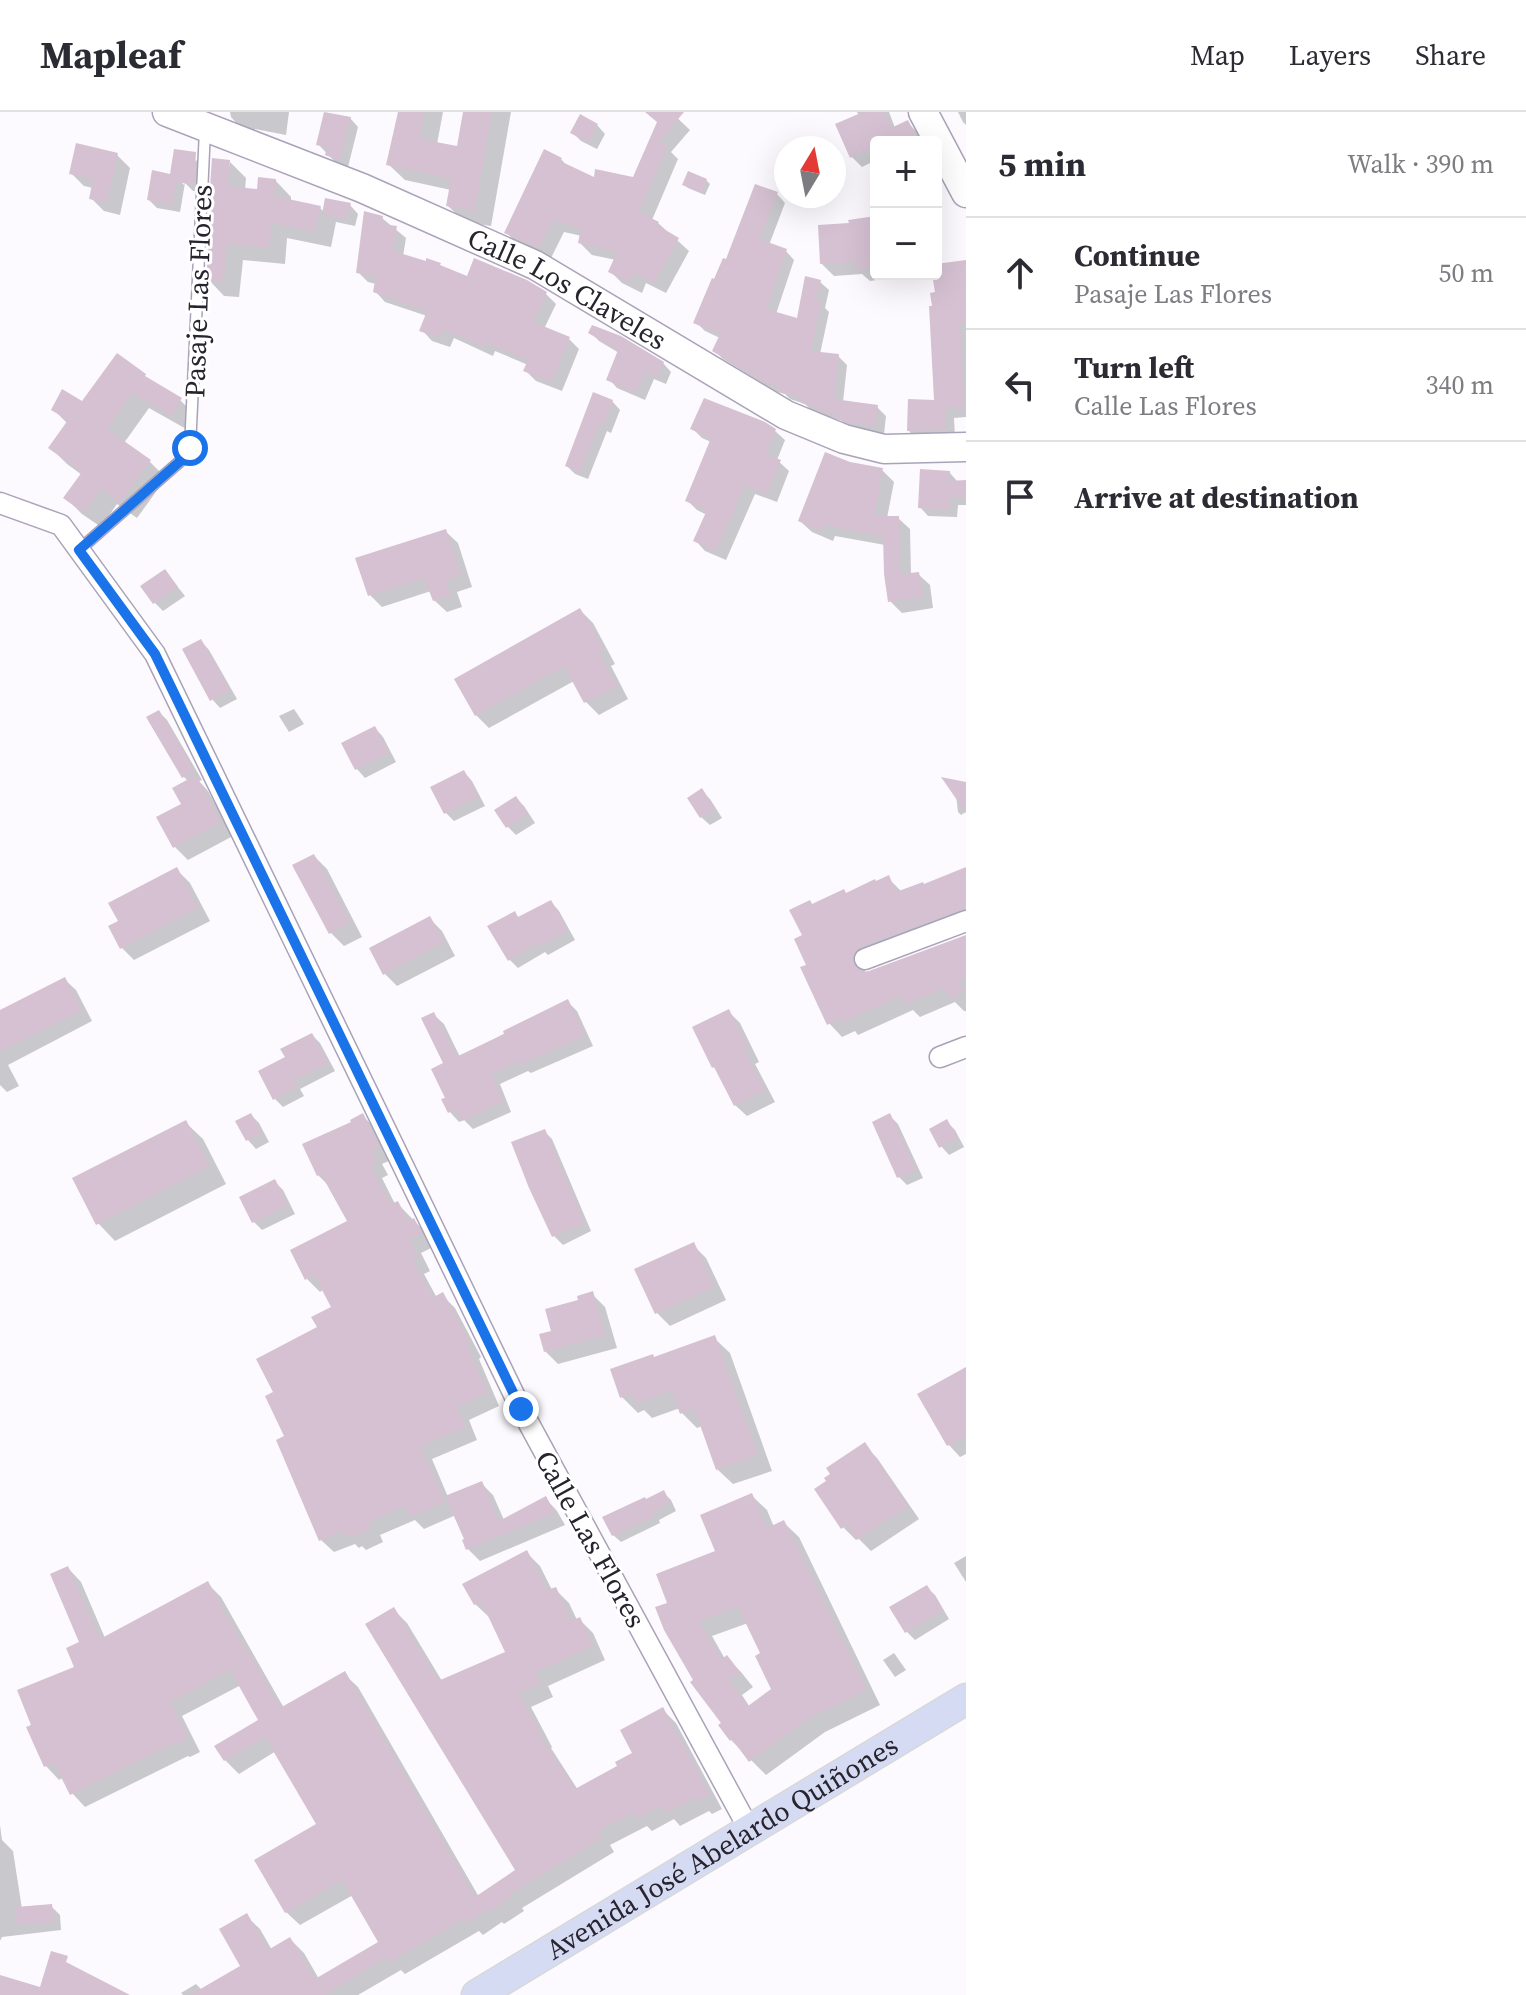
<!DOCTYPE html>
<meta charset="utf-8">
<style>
body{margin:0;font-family:"Source Serif 4",serif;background:#f7f7f7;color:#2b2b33}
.controls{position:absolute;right:24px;top:24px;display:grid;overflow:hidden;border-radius:8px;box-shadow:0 8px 32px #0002}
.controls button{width:72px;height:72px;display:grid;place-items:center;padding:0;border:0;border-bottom:2px solid #e1e1e2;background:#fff;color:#2b2b33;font:40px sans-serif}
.compass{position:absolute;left:774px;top:24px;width:72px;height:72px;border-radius:50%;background:#fff;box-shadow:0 8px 32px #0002;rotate:10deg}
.stop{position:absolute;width:24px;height:24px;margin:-18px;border:6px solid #1a73e8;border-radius:50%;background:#fff}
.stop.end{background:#1a73e8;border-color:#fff;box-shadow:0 2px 8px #0008}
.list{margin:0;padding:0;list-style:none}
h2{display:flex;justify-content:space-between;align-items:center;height:104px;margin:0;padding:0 32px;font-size:34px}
h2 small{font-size:26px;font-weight:400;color:#7c7c81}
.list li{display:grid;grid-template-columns:52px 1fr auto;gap:24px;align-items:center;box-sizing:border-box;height:112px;padding:0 32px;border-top:2px solid #e1e1e2}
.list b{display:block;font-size:30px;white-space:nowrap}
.list p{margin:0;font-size:26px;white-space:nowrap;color:#7c7c81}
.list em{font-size:26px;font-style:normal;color:#7c7c81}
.icon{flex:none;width:44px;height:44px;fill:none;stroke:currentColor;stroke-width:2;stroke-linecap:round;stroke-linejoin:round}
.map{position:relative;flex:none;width:966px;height:1883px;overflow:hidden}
header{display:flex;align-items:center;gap:48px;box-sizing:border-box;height:112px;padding:0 40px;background:#fff;border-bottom:2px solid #e1e1e2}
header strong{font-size:38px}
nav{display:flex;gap:44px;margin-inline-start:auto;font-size:28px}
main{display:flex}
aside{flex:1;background:#fff}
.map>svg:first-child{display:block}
</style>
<header>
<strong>Mapleaf</strong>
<nav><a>Map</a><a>Layers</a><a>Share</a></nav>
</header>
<main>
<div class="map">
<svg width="966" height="1883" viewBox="0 0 966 1883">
<rect width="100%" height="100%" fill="#fcfaff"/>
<!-- shadow -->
<g fill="#0003" fill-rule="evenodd">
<polygon points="230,0 289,0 286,23 255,17 254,21 241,16 231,5"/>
<polygon points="399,0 443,0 437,32 458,37 465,0 511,0 491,114 465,110 448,94 451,78 405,68 388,52"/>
<polygon points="652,0 671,0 690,18 671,40 678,47 652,108 658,111 689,139 666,181 646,171 642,181 622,171 610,159 616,148 592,143 580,131 582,124 564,120 551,146 518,132 506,120 561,47 569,56 594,68 634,67 659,10"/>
<polygon points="857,0 889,0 895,16 908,11 918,21 922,30 876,30 876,48 862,55 851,44 859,4"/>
<polygon points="958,0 966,0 966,13 963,10"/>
<polygon points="350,6 358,15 348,55 336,51 318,32"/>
<polygon points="597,13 605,22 597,37 581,29 573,21"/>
<polygon points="117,43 130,56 120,103 104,99 91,86 93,76 84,74 71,61"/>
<polygon points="196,48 203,55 202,80 193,79 185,71 180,100 157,96 149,88 176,65 184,73"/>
<polygon points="230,50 246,66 245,78 258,79 275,68 291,85 291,89 320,96 324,100 350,93 358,102 355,114 336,110 331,135 287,126 285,152 243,148 239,185 224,184 208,167"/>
<polygon points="706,68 710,72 705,83 688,76 685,73"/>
<polygon points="777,82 785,91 769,133 786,139 794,148 776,202 798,208 820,170 829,178 825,196 829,200 820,242 838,244 847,253 843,290 877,295 886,304 884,322 860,319 846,313 842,309 812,299 805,292 790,287 785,282 777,280 723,247 714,238 720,226 705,219 696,210 727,149"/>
<polygon points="382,106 406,126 403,144 440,153 444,157 468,166 545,181 556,192 544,217 569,227 579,237 562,279 536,269 526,259 528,253 495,239 493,244 454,226 450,235 432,229 422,218 427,204 385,190 375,179 376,172 368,170 358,160"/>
<polygon points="876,106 876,162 919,162 870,169 862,162 834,164 822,152 851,113"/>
<polygon points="936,111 942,154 966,150 966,305 954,306 955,327 919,329 909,319 936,290 935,196 937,182 934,162 936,162"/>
<polygon points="591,221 663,251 671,260 666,272 654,267 645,288 617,276 609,267 619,241 599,229"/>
<polygon points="150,270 180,288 196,304 188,318 149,296 124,331 150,350 166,366 137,406 117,392 101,415 82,402 66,386 82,363 67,352 51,336 68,312 53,297 83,292"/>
<polygon points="612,289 620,298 611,321 607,319 588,367 575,362 567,354"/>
<polygon points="693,317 775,319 785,328 777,348 789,359 777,390 755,382 726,448 705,439 696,429 707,403 697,398 688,389 711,330 702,326"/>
<polygon points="850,352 882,358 894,370 887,406 898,406 910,417 911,463 918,462 930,473 933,496 902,501 890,489 885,433 835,424 833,429 812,420 800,409"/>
<polygon points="949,360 957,369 966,370 966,393 958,393 957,405 928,404 920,395"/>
<polygon points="445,419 458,431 472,475 457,480 462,495 447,500 434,488 431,479 382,495 370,483"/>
<polygon points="165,459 185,484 163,499 154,490"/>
<polygon points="580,498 593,511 615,552 611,554 628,587 599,603 586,590 574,569 489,616 476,603"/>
<polygon points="201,529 209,538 237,587 220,596 212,587"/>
<polygon points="294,597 304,612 289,620 279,604"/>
<polygon points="159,600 167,608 202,668 199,669 208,679 233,724 188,748 175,735 159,706 183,693 189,670 184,665 149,606"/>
<polygon points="375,616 383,625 396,650 365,666 357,657 344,632"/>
<polygon points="464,660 472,669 485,694 454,709 446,701 433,676"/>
<polygon points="966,670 966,700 961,703 958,700 956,683"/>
<polygon points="702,679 710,687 722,706 710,713 701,705"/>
<polygon points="516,686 524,694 535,711 516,723 507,714"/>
<polygon points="314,744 327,757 362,825 344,834 331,821 295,754"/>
<polygon points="177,758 190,771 210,809 134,848 121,835"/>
<polygon points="966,759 966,813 869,852 865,858 865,861 966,825 966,899 964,899 955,890 920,905 913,898 858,923 855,919 842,925 829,911 809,854 804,824 813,794 888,766 902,780 925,774"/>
<polygon points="551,790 559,799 575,828 548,843 545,840 518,856 509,847 514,801 520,807"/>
<polygon points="429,806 442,819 455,844 397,874 384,861"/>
<polygon points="64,867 76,878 92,909 8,953 19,974 7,980 0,973 0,900"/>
<polygon points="567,889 577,899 593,934 531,961 528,959 500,972 511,1000 473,1017 464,1008 459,1010 450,1000 445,952 434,903 444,912 460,945"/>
<polygon points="728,899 740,911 759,950 755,952 775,990 747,1004 735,993 718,959 714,955"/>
<polygon points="312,923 320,931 335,959 300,977 304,984 283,995 275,987"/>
<polygon points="251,1003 259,1011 269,1030 256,1037 248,1028 238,1010"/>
<polygon points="363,1004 375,1016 391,1048 382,1052 388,1063 382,1066 395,1092 397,1091 426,1121 433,1135 421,1141 430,1159 424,1162 437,1186 442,1183 455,1196 481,1245 479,1247 499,1294 469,1308 477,1328 432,1347 448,1385 481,1371 493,1383 504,1408 546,1387 557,1399 565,1413 480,1449 468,1437 464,1429 466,1428 456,1403 424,1417 415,1408 380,1423 383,1430 366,1438 362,1434 359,1436 355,1432 334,1440 321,1428 287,1325 275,1281 334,1196 324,1177 320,1180 307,1167 350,1110 331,1076 318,1063 354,1011"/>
<polygon points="890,1004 898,1012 923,1066 907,1073 899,1065"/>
<polygon points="185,1010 203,1027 226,1072 115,1129 98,1111"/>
<polygon points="947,1010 955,1018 964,1035 949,1043 941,1034"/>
<polygon points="544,1019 552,1027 591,1119 563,1133 554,1124 531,1075"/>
<polygon points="274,1069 283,1078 295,1102 262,1118 254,1110"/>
<polygon points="693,1133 706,1146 726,1188 670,1214 657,1201"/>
<polygon points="592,1182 605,1195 617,1236 558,1252 545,1239 553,1221 581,1189"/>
<polygon points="714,1226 730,1241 772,1359 733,1372 717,1357 702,1314 697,1316 682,1301 680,1296 652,1306 644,1298 638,1301 622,1285 655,1247"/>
<polygon points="966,1263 966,1342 960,1345 949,1333"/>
<polygon points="864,1333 877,1346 919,1407 871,1439 858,1426 856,1428 843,1415"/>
<polygon points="664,1381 671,1388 676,1399 659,1408 660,1411 621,1430 613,1423 647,1389"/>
<path d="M 752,1384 L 767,1398 L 774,1415 L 784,1411 L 799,1425 L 880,1593 L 825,1620 L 766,1663 L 731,1628 L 721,1613 L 724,1611 L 696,1568 L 670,1492 L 718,1440 ZM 748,1511 L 762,1542 L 774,1577 L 749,1594 L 742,1583 L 753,1575 L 741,1560 L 727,1546 L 725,1547 L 712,1524 Z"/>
<polygon points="527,1441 540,1454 552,1478 555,1477 569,1491 577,1508 579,1507 593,1521 605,1548 548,1574 553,1585 531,1595 552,1635 551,1636 578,1678 620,1655 635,1642 662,1597 676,1611 722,1697 712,1702 709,1699 680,1714 674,1707 652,1719 647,1714 610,1733 614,1740 522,1796 524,1799 504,1812 502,1810 483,1823 479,1819 405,1862 401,1858 358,1883 183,1883 181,1881 196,1872 202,1878 243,1855 246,1804 260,1817 272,1838 290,1827 304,1841 319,1867 381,1830 353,1783 300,1813 286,1800 319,1713 276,1639 239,1662 225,1648 261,1609 241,1573 182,1604 200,1640 190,1645 188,1644 85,1695 72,1681 64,1665 59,1668 46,1654 76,1556 82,1531 68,1456 81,1470 105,1526 207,1471 221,1485 284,1596 344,1562 358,1575 479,1785 518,1758 393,1497 407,1511 442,1569 507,1541 491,1504 489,1505 475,1492"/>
<polygon points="966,1444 966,1470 954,1451"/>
<polygon points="926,1475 935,1483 949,1507 915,1528 907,1520"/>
<polygon points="894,1541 906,1558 895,1565 883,1548"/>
<polygon points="0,1713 2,1728 13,1739 22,1797 51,1794 60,1803 61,1818 2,1825 0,1829"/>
</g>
<!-- building -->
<g fill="#d5c1d2" fill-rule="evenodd">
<polygon points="324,0 351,5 340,48 338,48 325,43 327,35 316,33"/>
<polygon points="398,0 424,0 420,27 457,34 463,0 492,0 475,99 446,94 451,67 386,53"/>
<polygon points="645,0 684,0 659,30 668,34 639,100 659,110 657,113 679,126 654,171 634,161 629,170 608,160 617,140 578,131 581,116 552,109 539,136 504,121 544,37 562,46 560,49 594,65 595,57 633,65 657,10"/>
<polygon points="863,0 884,0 891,16 908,8 919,30 876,30 876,34 850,46 835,12"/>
<polygon points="580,2 598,12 588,30 570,21"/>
<polygon points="76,31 118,41 107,91 89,87 93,67 69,62"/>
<polygon points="174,37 196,40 194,73 176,70 172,93 147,88 152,58 170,62"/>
<polygon points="212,46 230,48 228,74 257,77 258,65 276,67 274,84 321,94 315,120 272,111 269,136 227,132 224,170 206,168 213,75 210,75"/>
<polygon points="688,59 707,67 702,81 682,73"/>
<polygon points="755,72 778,80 759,127 787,137 766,197 797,206 805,164 821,168 816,188 821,189 811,239 839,242 834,287 878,293 875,314 849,311 835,305 835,302 825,301 817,297 817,295 801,291 801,286 782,281 779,279 780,275 766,271 712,239 720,222 693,211 712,166 714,167 723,146 726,147"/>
<polygon points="325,86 351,91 347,107 322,102"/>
<polygon points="364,99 383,104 382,112 397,114 393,139 426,149 426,146 441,151 440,153 467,164 474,146 527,168 547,180 533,210 570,225 552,270 523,259 528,248 485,230 483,235 443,217 440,226 419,219 427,199 373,180 376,164 356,161"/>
<polygon points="876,104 876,155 856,158 855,150 820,152 818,113 849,111 848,108"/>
<polygon points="966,148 966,171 964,172 966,211 960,211 964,295 945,297 946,318 907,319 908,287 934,288 929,194 932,194 930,181 935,180 932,162 936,162 936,152"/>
<polygon points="592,213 621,224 664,250 657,265 646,260 636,281 606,268 618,238 588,221"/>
<polygon points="117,241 146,262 145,264 182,286 171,304 132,281 107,317 151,348 120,391 101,377 84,401 63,386 82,360 48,336 68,308 51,298 62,277 82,289"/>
<polygon points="593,280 613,288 603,314 599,312 580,360 565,354"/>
<polygon points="704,286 765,310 776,317 766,342 781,348 767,382 745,373 716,439 693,429 707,398 685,389 711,326 690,317"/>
<polygon points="825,340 850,350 883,356 874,404 899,404 900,462 919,460 923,485 888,490 884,462 883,424 823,413 821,419 798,409"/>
<polygon points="920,357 950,359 949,369 966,368 966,385 950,386 950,398 918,396"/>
<polygon points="446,417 461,463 446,468 451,483 433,489 424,466 368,484 355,446"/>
<polygon points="165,457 178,475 153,492 140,474"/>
<polygon points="580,496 604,538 599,541 617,574 584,591 564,554 475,604 454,567"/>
<polygon points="201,527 230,578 210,589 182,537"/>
<polygon points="159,598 195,659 182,666 146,605"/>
<polygon points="375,614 389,641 355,658 341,631"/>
<polygon points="464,658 478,685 444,702 430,675"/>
<polygon points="196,663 221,710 173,736 156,705 181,692 172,676"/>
<polygon points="941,665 966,670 966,701"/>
<polygon points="702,676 715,697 700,706 687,686"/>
<polygon points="516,684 528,702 506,716 494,698"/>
<polygon points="314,742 350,811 329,822 292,753"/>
<polygon points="177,755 198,796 120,837 108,814 118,809 108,791"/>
<polygon points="966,755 966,796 860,835 855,839 852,846 856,856 862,860 869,859 966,823 966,864 958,868 964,880 949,887 944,876 904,893 901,884 843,910 841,906 827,913 800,855 806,853 794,827 802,823 789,798 810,788 812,792 844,777 846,781 875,767 876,769 889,763 896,780 923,770 924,772"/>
<polygon points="551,788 568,819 538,835 536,832 508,849 487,814 515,799 518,805"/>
<polygon points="430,804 444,830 383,863 369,836"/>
<polygon points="65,865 82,898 0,940 0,898"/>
<polygon points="568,887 585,924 519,953 518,949 492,962 503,990 462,1009 456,997 448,1001 441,987 445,986 431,957 443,951 421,906 434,900 456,945 504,922 503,919"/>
<polygon points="729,897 749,938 745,940 765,978 734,994 714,955 712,956 692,915"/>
<polygon points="312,921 328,951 293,969 297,975 273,988 258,959 285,945 280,937"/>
<polygon points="251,1001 262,1021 246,1029 235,1009"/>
<polygon points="363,1001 379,1035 371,1039 377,1050 370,1053 391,1092 398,1089 408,1109 414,1106 422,1122 409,1128 419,1145 413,1148 432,1186 443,1180 470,1232 467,1234 488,1281 457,1295 466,1315 420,1334 445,1390 410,1405 405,1394 368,1410 372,1417 351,1426 350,1422 345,1424 343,1419 319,1429 276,1328 284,1324 265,1284 273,1280 256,1247 317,1215 311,1205 331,1195 314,1163 305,1168 290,1138 347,1109 321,1062 317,1064 302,1032 351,1010 350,1008"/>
<polygon points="890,1001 916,1058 897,1066 872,1010"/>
<polygon points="947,1007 957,1026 939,1036 929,1017"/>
<polygon points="186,1008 210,1054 96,1113 72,1066"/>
<polygon points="545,1017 584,1111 552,1125 529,1076 511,1030"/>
<polygon points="275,1067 288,1093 252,1111 239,1085"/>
<polygon points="694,1130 714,1175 655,1202 634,1157"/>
<polygon points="593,1179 605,1223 544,1240 539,1222 551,1219 545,1197 578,1188 577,1184"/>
<polygon points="715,1223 758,1343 716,1358 694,1296 680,1302 672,1279 635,1292 632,1282 620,1286 610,1257 653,1242 654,1245"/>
<polygon points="966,1255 966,1324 947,1334 917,1282"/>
<polygon points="865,1330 908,1394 857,1428 847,1413 841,1417 814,1377 826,1369 824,1366 830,1362 826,1356"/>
<polygon points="482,1369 499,1409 546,1384 555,1401 466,1438 462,1428 464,1427 445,1384"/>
<polygon points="664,1378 670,1391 653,1400 654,1404 612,1424 602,1405 645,1385 646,1387"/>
<path d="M 752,1381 L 767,1416 L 784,1408 L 867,1578 L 810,1605 L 749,1650 L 732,1627 L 730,1629 L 718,1613 L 721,1611 L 690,1570 L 693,1568 L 664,1518 L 655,1495 L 667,1491 L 656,1462 L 715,1439 L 700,1403 ZM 738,1495 L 760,1541 L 755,1544 L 771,1577 L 748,1594 L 729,1568 L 740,1560 L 727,1543 L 722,1547 L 699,1509 Z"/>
<polygon points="527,1438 547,1478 556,1475 571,1509 580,1505 593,1534 536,1560 540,1572 519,1581 540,1621 539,1622 575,1677 617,1654 615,1650 632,1641 620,1618 663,1595 710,1683 697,1690 695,1686 665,1702 661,1694 637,1707 633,1701 598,1719 602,1726 510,1782 512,1785 489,1800 487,1797 468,1811 465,1806 390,1850 387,1845 325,1883 190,1883 240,1854 219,1817 247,1801 268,1838 290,1825 315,1867 378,1830 342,1768 285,1801 254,1748 316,1712 265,1625 224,1649 214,1634 258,1608 230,1558 170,1590 188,1626 175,1633 174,1631 70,1683 54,1651 44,1655 26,1615 31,1613 17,1578 74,1555 66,1536 79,1530 50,1462 68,1454 100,1527 208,1469 246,1540 248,1539 280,1596 345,1559 475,1785 515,1758 365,1512 394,1495 438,1569 505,1540 481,1489 474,1493 462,1472"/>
<polygon points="927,1473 943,1498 905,1521 889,1495"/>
<polygon points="52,1792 54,1810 17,1813 16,1795"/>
<polygon points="51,1839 68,1844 66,1850 130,1883 0,1883 0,1863 40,1875"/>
</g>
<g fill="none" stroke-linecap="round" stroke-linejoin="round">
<defs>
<polyline id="lane" points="79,438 185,345 190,336 205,18"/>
<g id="street">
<polyline points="0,391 61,413 155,542 521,1297 749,1717"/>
<polyline points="865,847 966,809"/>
<polyline points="940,945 966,935"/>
</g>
<g id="secondary">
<path id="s1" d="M 167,0 L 362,76 L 535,153 L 786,303 L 844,327 L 884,337 L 966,335"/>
<polyline points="923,0 966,81"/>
</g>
<g id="primary">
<path id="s2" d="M 477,1883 L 966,1587"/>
</g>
</defs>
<!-- lane casing -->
<use href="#lane" stroke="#aaa2b8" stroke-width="13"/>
<!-- street casing -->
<use href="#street" stroke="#aaa2b8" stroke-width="23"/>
<!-- secondary casing -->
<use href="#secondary" stroke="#aaa2b8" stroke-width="31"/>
<!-- primary casing -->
<use href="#primary" stroke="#d8d8d9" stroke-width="33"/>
<!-- lane -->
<use href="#lane" stroke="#fff" stroke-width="10"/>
<!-- street -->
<use href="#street" stroke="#fff" stroke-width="20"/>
<!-- secondary -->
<use href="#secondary" stroke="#fff" stroke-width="28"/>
<!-- primary -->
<use href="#primary" stroke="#d6dbf4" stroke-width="30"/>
</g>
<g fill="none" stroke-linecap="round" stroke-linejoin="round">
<!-- route -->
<polyline stroke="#1a73e8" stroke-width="10" points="190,336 185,345 79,438 155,542 521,1297"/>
</g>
<g text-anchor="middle" stroke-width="6" stroke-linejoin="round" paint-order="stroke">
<!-- street labels -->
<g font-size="28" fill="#27242d" stroke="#fff">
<text dy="10" stroke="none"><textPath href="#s1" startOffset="438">Calle Los Claveles</textPath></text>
<text transform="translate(198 179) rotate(-88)" y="10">Pasaje Las Flores</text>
<text transform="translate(591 1427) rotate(61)" y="10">Calle Las Flores</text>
<text dy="10" stroke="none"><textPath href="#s2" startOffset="286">Avenida José Abelardo Quiñones</textPath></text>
</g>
</g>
</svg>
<div class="controls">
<button>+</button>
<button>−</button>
</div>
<svg class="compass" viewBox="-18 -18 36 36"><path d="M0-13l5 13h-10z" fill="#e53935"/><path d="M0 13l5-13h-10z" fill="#7c7c81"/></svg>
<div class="stop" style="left:190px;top:336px"></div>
<div class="stop end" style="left:521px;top:1297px"></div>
</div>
<aside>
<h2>5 min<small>Walk · 390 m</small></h2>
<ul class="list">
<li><svg class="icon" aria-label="ahead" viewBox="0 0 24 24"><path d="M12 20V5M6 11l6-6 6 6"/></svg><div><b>Continue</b><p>Pasaje Las Flores</p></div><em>50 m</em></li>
<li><svg class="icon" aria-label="left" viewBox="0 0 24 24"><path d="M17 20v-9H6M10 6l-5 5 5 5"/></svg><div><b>Turn left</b><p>Calle Las Flores</p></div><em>340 m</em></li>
<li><svg class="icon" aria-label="arrive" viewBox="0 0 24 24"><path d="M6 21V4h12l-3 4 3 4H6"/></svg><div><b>Arrive at destination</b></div></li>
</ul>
</aside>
</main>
